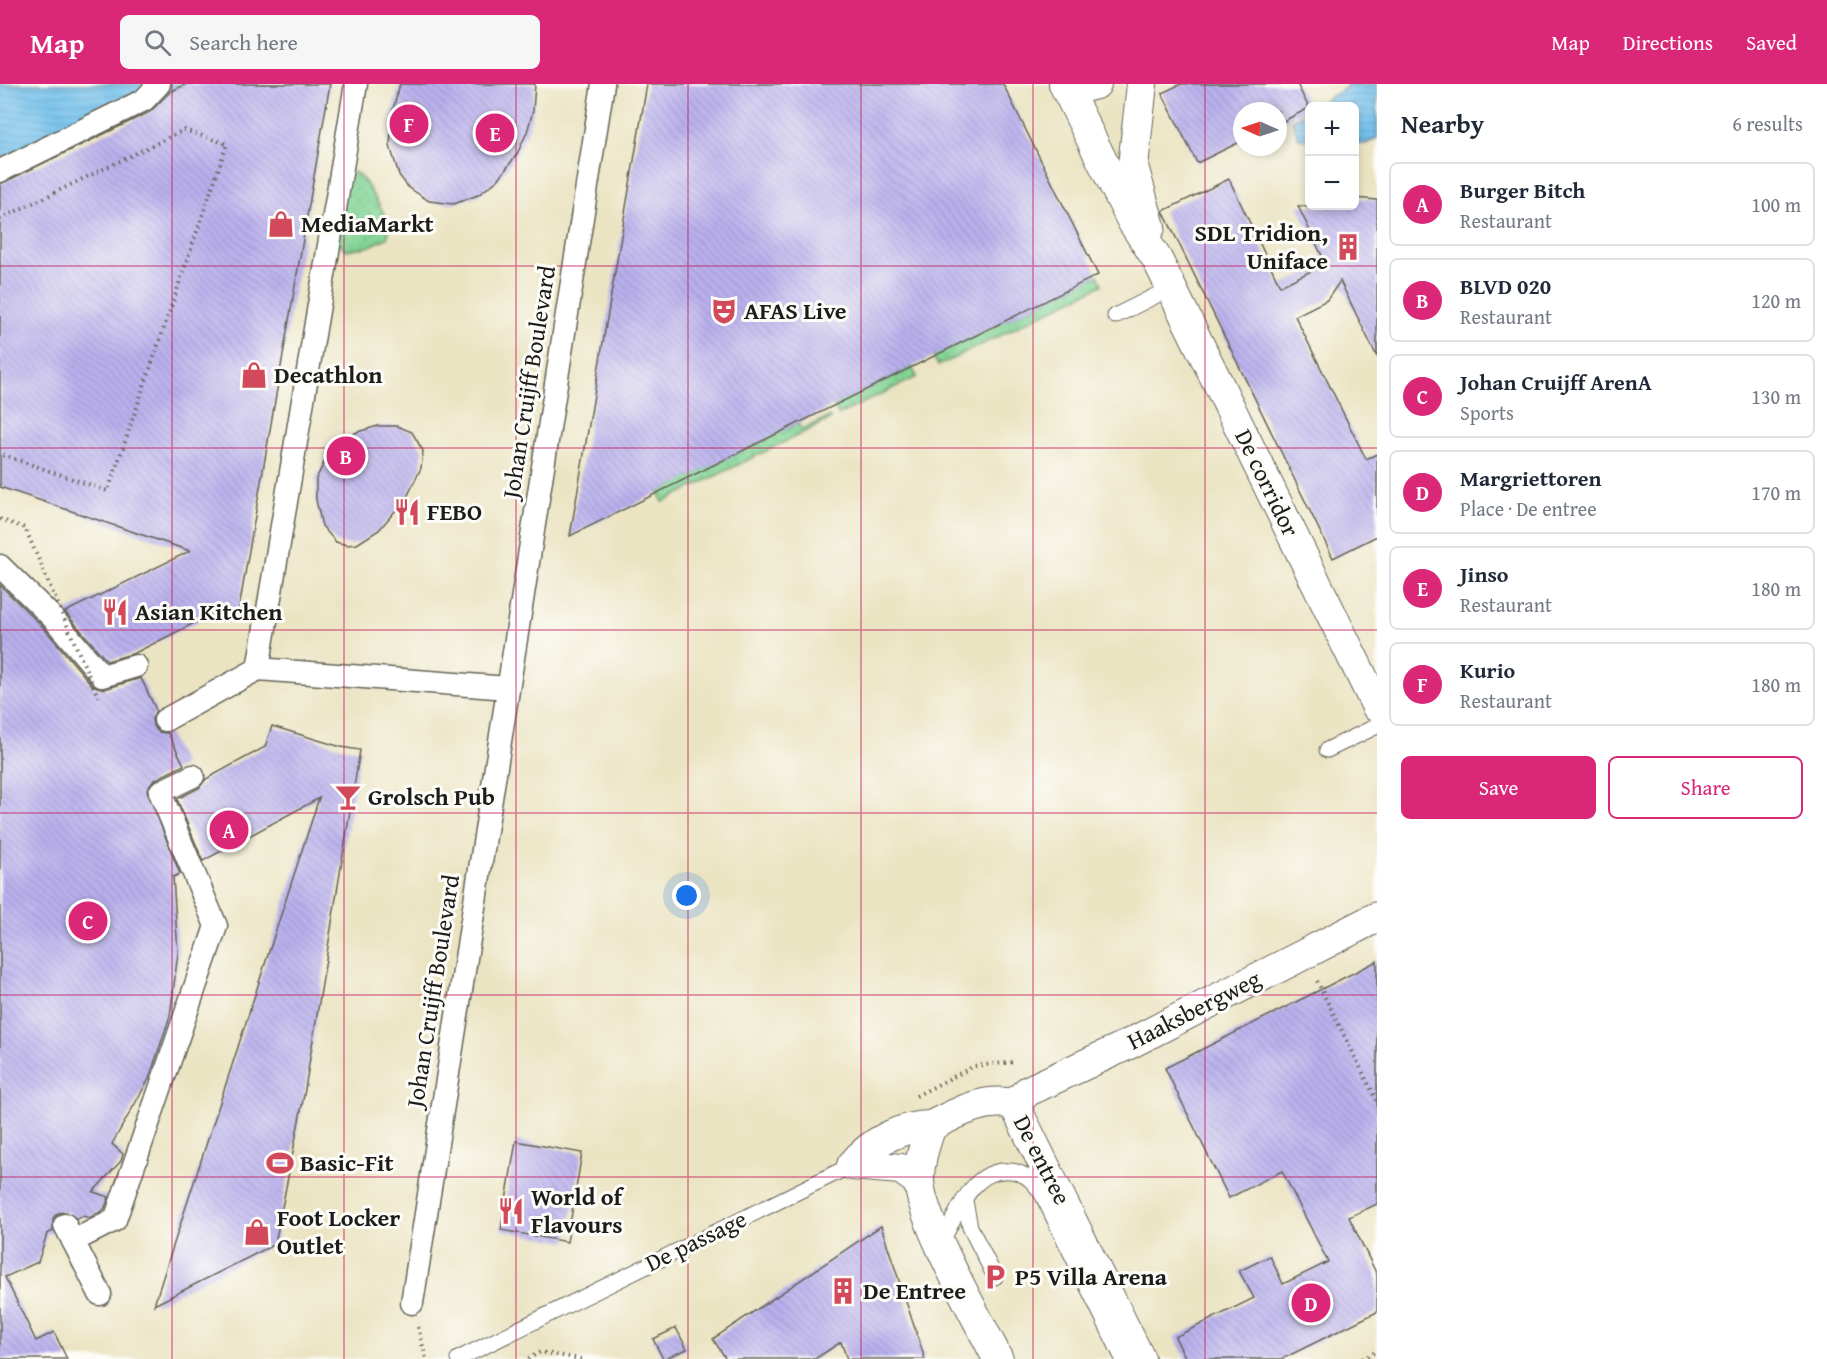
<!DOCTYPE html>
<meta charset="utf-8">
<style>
body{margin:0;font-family:"Gentium Book Plus",serif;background:#f6f6f7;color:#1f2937}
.controls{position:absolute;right:18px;top:18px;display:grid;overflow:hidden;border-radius:9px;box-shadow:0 3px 9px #0003}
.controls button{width:54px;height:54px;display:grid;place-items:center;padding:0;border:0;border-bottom:2px solid #e0e1e3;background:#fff;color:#1f2937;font:30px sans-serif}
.compass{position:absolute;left:1233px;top:18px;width:54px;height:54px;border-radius:50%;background:#fff;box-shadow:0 3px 9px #0003;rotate:273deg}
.you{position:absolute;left:687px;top:812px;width:21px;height:21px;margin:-15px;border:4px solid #fff;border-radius:50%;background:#1a73e8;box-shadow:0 0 0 9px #1a73e833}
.badge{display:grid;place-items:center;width:39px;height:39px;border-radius:50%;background:#db2777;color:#fff;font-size:20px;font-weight:700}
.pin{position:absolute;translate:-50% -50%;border:3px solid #fff;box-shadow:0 2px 6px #0006}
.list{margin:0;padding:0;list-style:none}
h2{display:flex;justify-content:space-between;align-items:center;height:78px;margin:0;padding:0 24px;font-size:26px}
h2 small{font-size:20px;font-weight:400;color:#747a83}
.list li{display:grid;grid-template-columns:39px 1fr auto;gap:18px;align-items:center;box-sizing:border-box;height:84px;margin:0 12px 12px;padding:0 12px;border:2px solid #e0e1e3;border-radius:9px}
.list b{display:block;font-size:22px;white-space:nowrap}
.list p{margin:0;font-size:20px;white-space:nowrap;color:#747a83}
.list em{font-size:20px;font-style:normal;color:#747a83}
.actions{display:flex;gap:12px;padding:18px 24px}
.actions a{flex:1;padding:14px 0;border:2px solid #db2777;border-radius:9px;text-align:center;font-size:21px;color:#db2777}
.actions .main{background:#db2777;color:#fff}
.icon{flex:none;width:33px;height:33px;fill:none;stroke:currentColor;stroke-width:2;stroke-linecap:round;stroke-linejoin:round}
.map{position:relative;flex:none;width:1377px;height:1275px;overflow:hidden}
header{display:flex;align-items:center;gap:36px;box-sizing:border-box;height:84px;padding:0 30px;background:#db2777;color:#fff}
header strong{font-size:28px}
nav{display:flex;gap:33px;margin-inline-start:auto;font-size:21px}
.search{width:420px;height:54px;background:#f6f6f7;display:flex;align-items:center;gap:15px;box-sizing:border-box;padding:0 21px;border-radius:9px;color:#747a83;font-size:22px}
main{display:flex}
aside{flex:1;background:#fff}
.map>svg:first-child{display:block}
</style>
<header>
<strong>Map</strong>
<div class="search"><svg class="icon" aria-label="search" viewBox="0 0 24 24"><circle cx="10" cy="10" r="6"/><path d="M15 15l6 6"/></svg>Search here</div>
<nav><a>Map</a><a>Directions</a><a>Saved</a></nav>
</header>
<main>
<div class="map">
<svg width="1377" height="1275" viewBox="0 0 1377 1275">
<defs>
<pattern id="grass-dots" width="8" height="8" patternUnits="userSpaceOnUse" patternTransform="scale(1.5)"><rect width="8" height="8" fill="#83d495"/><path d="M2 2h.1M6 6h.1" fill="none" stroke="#71b580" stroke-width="1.8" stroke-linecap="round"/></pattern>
<pattern id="water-rules" width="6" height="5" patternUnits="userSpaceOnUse" patternTransform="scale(1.5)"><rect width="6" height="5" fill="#71c0ec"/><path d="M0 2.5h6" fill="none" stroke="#61a4ca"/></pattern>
<pattern id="building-back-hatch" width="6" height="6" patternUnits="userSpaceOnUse" patternTransform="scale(1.5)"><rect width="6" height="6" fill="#b9b0ed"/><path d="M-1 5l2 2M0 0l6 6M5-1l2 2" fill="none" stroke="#9e97cb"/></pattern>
</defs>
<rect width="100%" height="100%" fill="#fdfcf7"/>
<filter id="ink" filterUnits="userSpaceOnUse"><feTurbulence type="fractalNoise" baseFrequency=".0167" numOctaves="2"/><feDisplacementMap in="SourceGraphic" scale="12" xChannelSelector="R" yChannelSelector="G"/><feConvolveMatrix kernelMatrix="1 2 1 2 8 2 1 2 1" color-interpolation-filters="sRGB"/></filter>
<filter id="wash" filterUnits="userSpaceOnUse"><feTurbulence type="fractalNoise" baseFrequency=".008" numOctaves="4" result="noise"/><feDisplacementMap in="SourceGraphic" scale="24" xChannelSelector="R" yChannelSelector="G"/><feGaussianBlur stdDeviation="1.35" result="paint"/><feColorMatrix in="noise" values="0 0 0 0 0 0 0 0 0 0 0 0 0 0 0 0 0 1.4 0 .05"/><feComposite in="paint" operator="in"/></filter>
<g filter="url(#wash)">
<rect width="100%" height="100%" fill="#ebe4c3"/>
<!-- grass -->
<g fill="url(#grass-dots)" stroke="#507858" stroke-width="1.5">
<polygon points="355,88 365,98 391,141 387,154 368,163 346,166 337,157 346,92"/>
<polygon points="1098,191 1102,201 938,282 933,272"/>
<polygon points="912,283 917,293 838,331 834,321"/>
<polygon points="829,333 831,335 663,418 658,408 798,339 801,346"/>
</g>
<!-- water -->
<g fill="url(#water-rules)" stroke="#466e84" stroke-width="1.5">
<polygon points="0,0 185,0 0,89"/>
<polygon points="1346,0 1377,0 1377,54 1366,60 1355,59 1354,22 1315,22 1347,3"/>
<polygon points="1309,26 1309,56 1299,55 1292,37"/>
</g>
<g id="blocks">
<!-- building -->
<g fill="url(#building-back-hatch)">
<polygon points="186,0 330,0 237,536 210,531 135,569 107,577 65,528 190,467 0,403 0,100 150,28 170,8"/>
<polygon points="400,0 535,0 533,27 527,48 517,70 498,96 478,111 454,120 429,117 408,103 399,91 390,62 392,29"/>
<polygon points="647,0 1003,0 1098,191 570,452"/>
<polygon points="1181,0 1297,0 1309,24 1278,40 1278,27 1242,27 1242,57 1197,79 1162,9"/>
<polygon points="1229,95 1280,202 1326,180 1298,122 1354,122 1354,114 1377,116 1377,273 1340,197 1327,216 1295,232 1366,375 1377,370 1377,452 1333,474 1163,127"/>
<polygon points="378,342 397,342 412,348 423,367 421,384 407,413 379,446 357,460 347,461 336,458 322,442 316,416 316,395 325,377 338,360 357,348"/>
<polygon points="0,501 43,543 92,601 105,605 141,594 156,626 152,635 153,642 159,648 168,649 184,681 154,696 147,706 180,790 173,793 178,869 170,932 149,995 112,1060 123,1070 121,1077 93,1108 109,1113 104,1126 89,1134 83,1132 77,1135 66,1128 58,1129 53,1134 53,1147 47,1150 38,1178 5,1193 36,1257 54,1248 67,1275 0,1275"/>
<polygon points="272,642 341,663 360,666 304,1011 275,1160 154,1221 319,714 203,777 177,715 199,704 206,695 265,663"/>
<polygon points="1377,877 1377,1120 1349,1133 1377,1191 1377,1228 1282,1275 1186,1275 1175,1253 1254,1214 1239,1187 1270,1172 1283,1200 1328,1178 1282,1087 1229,1114 1165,984"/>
<polygon points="516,1057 582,1069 567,1158 501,1146"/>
<polygon points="881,1142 925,1275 847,1275 841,1258 815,1275 726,1275 713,1255"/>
<polygon points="676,1244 687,1265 663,1275 653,1255"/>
</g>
</g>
</g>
<g filter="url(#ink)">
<use href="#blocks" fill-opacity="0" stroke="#646256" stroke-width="1.5"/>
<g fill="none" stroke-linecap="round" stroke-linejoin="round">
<defs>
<g id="service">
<polyline points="1115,232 1171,204"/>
<polyline points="1327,666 1377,642"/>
<polyline points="965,1117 970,1143 995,1193"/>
<path d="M 941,1159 C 957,1131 971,1083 1011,1087 C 1027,1089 1036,1100 1043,1112 L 1123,1275"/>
<polyline points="458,1275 852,1081"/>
</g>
<g id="pedestrian">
<polyline points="0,87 144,16 159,0"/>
<polyline points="0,482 53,534 102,592 136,582"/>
<polyline points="258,585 508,604"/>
<polyline points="165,636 258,585 356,0"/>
<polyline points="65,1141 100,1210"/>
<polyline points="73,1157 115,1136 216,842 160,708 193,692"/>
<polyline points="412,1219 603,0"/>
</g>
<g id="minor">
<polyline points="1064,0 1132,137 1157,175 1377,623"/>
<polyline points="1081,0 1088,2 1096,0"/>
<polyline points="1142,0 1133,82 1150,143"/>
<polyline points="1014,1020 1028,1007 1129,960 1377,833"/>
<polyline points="1014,1020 1140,1275"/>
<path d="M 919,1098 L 901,1085 L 852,1081 C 871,1058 901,1042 931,1042"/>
<path d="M 998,1275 C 979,1237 919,1133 919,1095 C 919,1076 925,1060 931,1042 C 959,1028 982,1014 1014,1020"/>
</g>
</defs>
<!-- service casing -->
<use href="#service" stroke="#646256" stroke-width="17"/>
<!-- pedestrian casing -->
<use href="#pedestrian" stroke="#646256" stroke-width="25"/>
<!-- minor casing -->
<use href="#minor" stroke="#646256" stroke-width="32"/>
<!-- path -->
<g stroke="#646256" stroke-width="4" stroke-dasharray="1.5 4.5" stroke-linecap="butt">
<polyline points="0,135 184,46 227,60 108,407 0,370"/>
<polyline points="1317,897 1377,1017"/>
<polyline points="916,1012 974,982 1015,978"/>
<polyline points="418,1243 426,1275"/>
<polyline points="528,1275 540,1268 581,1275"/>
<polyline points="1362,1275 1377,1267"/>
</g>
<!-- service -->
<use href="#service" stroke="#fff" stroke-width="15"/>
<!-- pedestrian -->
<use href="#pedestrian" stroke="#fff" stroke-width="22"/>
<!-- minor -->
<use href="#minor" stroke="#fff" stroke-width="30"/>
<!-- path-bridge -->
<polyline stroke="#646256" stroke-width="4" stroke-dasharray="1.5 4.5" stroke-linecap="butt" points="0,435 25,444 98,613"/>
</g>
</g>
<!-- grid -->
<path fill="none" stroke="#c2185b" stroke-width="1.5" stroke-opacity="0.55" d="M 172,0 L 172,1275M 344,0 L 344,1275M 516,0 L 516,1275M 688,0 L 688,1275M 861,0 L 861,1275M 1033,0 L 1033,1275M 1205,0 L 1205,1275M 0,182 L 1377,182M 0,364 L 1377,364M 0,546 L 1377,546M 0,729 L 1377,729M 0,911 L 1377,911M 0,1093 L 1377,1093"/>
<!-- icons -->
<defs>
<symbol id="shop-bare" viewBox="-9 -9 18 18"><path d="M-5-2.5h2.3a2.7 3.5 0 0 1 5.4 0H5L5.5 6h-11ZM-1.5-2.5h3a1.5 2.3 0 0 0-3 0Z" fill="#d1495b" stroke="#fdfcf7" stroke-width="2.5" paint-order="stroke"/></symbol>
<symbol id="building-bare" viewBox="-9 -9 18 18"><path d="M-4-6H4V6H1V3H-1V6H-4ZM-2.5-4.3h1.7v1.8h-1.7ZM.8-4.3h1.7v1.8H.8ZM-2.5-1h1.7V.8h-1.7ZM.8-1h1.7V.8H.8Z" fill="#d1495b" stroke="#fdfcf7" stroke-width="2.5" paint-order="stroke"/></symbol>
<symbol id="theatre-bare" viewBox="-9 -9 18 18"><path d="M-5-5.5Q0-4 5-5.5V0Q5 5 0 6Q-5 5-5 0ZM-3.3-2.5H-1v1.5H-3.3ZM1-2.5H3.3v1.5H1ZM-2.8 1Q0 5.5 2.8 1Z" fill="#d1495b" stroke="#fdfcf7" stroke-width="2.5" paint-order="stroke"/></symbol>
<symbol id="restaurant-bare" viewBox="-9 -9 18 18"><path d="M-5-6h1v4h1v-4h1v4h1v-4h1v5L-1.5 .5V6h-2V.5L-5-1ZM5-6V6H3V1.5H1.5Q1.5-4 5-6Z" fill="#d1495b" stroke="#fdfcf7" stroke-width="2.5" paint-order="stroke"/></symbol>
<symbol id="bar-bare" viewBox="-9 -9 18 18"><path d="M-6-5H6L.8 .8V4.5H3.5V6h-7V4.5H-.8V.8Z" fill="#d1495b" stroke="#fdfcf7" stroke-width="2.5" paint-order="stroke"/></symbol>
<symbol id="stadium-bare" viewBox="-9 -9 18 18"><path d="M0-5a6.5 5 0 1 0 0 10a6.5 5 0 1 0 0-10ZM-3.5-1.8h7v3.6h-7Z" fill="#d1495b" stroke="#fdfcf7" stroke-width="2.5" paint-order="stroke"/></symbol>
<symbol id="parking-bare" viewBox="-9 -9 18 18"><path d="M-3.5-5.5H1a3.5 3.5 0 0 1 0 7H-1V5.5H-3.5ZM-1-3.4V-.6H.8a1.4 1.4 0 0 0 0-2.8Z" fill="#d1495b" stroke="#fdfcf7" stroke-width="2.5" paint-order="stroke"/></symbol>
</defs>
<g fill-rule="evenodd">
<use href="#shop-bare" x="262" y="121" width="38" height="38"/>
<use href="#building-bare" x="1329" y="144" width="38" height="38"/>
<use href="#theatre-bare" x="705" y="208" width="38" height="38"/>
<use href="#shop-bare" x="235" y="272" width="38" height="38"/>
<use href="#restaurant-bare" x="388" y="409" width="38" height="38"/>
<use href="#restaurant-bare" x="96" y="509" width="38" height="38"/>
<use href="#bar-bare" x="329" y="694" width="38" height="38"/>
<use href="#stadium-bare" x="261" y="1060" width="38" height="38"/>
<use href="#restaurant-bare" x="492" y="1108" width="38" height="38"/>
<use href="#shop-bare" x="238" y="1129" width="38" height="38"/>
<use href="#parking-bare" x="976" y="1174" width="38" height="38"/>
<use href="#building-bare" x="824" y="1188" width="38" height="38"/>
</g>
<g text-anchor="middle" stroke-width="6" stroke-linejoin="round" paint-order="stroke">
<!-- poi labels -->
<g font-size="24" font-weight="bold" fill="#1c1c1c" stroke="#fdfcf7" text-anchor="start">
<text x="301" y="148">MediaMarkt</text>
<text x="1328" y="157" text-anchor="end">SDL Tridion,<tspan x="1328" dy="28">Uniface</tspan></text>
<text x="744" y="235">AFAS Live</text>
<text x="274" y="299">Decathlon</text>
<text x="427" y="436">FEBO</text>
<text x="135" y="536">Asian Kitchen</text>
<text x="368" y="721">Grolsch Pub</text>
<text x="300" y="1087">Basic-Fit</text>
<text x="531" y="1121">World of<tspan x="531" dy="28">Flavours</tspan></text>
<text x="277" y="1142">Foot Locker<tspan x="277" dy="28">Outlet</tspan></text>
<text x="1015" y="1201">P5 Villa Arena</text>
<text x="863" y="1215">De Entree</text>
</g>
<!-- street labels -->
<g font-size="24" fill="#1c1c1c" stroke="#fdfcf7">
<text transform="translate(529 298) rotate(-81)" y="8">Johan Cruijff Boulevard</text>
<text transform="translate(1267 399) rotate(64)" y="8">De corridor</text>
<text transform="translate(433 907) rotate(-81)" y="8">Johan Cruijff Boulevard</text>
<text transform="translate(1194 926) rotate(-27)" y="8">Haaksbergweg</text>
<text transform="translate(1042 1076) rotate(63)" y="8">De entree</text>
<text transform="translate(696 1157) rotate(-26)" y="8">De passage</text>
</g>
</g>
</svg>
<div class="controls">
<button>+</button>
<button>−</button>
</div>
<svg class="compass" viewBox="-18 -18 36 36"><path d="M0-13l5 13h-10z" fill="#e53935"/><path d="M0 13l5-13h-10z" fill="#747a83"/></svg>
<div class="you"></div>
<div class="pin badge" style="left:229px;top:746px">A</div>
<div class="pin badge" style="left:346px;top:372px">B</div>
<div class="pin badge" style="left:88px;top:837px">C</div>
<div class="pin badge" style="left:1311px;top:1219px">D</div>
<div class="pin badge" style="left:495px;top:49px">E</div>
<div class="pin badge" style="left:409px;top:40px">F</div>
</div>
<aside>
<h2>Nearby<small>6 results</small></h2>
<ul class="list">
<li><span class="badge">A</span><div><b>Burger Bitch</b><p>Restaurant</p></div><em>100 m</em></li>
<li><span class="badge">B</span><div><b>BLVD 020</b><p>Restaurant</p></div><em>120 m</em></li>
<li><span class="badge">C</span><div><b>Johan Cruijff ArenA</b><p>Sports</p></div><em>130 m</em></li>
<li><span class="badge">D</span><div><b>Margriettoren</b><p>Place · De entree</p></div><em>170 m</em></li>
<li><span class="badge">E</span><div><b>Jinso</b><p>Restaurant</p></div><em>180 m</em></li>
<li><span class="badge">F</span><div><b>Kurio</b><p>Restaurant</p></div><em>180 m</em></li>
</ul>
<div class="actions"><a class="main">Save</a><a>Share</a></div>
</aside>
</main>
